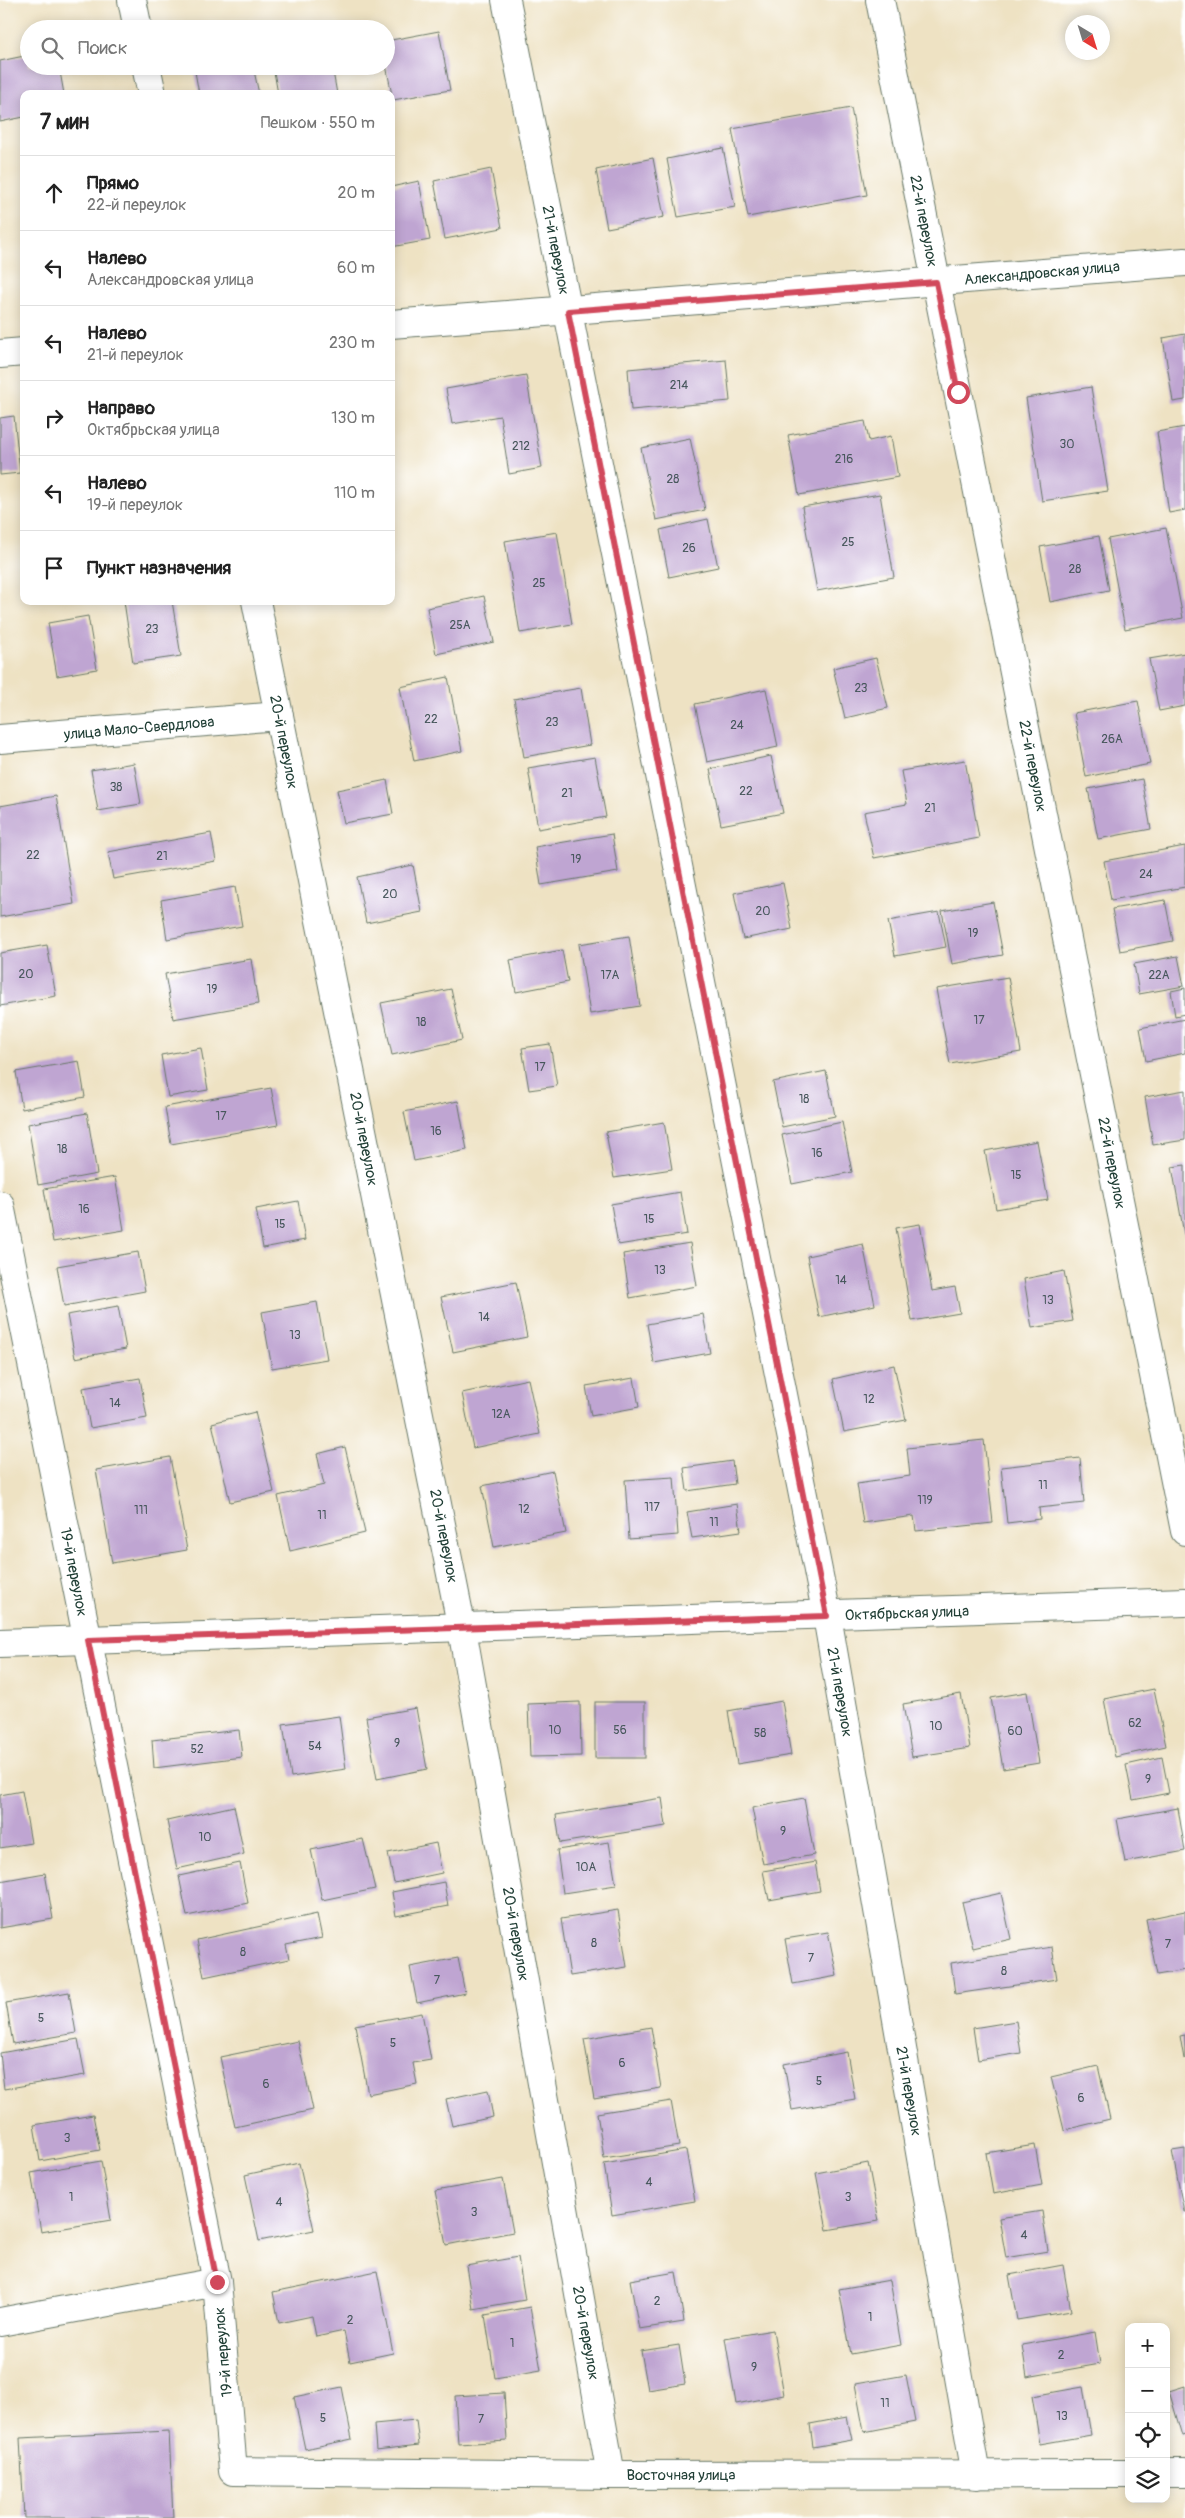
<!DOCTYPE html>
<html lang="ru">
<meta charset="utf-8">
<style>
body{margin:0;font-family:Pangolin,sans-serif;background:#f6f6f6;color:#222}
.controls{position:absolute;right:15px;bottom:15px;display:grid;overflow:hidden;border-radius:10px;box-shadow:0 2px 12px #0003}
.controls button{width:45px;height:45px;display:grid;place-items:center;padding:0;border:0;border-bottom:1px solid #e0e0e0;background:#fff;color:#222;font:25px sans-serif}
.compass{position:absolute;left:1065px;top:15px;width:45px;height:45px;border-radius:50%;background:#fff;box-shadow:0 2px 12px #0003;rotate:142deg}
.stop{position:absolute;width:15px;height:15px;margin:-11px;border:4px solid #d1495b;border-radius:50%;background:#fff}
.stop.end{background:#d1495b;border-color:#fff;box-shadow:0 1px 5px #0008}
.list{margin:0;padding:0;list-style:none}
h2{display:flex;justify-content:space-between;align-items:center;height:65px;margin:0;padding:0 20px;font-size:21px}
h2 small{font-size:16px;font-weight:400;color:#767676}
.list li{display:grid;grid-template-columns:32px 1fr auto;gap:15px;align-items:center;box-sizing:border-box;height:75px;padding:0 20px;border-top:1px solid #e0e0e0}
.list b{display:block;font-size:19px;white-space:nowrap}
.list p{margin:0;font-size:16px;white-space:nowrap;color:#767676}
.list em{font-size:16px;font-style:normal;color:#767676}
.icon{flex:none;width:28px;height:28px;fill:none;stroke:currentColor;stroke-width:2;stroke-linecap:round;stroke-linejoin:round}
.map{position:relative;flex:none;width:1185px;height:2518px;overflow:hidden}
.search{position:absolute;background:#fff;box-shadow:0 2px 12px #0003;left:20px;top:20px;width:375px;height:55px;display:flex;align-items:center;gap:12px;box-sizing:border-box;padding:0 18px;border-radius:28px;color:#767676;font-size:19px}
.panel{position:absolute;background:#fff;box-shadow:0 2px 12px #0003;left:20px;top:90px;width:375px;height:515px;border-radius:10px}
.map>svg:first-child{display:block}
</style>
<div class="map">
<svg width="1185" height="2518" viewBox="0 0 1185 2518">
<rect width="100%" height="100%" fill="#fff"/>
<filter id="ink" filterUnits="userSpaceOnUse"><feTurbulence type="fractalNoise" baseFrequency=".02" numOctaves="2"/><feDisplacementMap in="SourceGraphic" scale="10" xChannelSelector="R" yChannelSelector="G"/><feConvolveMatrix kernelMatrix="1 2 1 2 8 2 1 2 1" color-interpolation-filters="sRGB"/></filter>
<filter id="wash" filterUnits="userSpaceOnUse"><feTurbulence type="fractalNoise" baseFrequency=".0096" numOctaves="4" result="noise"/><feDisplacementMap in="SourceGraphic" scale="20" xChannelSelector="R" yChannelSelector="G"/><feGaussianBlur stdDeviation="1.12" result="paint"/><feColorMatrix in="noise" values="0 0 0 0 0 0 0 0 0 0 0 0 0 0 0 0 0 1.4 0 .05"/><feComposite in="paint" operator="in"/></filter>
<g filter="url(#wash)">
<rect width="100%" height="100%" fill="#eee2c3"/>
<g id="blocks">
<!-- building -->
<g fill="#bfa5d2">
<polygon points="439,31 450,90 393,100 386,65 386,41"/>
<polygon points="29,55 29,66 59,66 64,94 24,94 24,117 0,122 0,61"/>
<polygon points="194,66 253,66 259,94 199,94"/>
<polygon points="273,66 332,66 337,94 278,94"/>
<polygon points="851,108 867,195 748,217 732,129"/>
<polygon points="723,148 735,207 678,217 667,159"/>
<polygon points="653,158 664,217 607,228 596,170"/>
<polygon points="491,169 502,228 445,239 434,181"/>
<polygon points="419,181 430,240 391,247 391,187"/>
<polygon points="1185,334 1185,400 1173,402 1163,338"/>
<polygon points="726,360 730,401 631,410 628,369"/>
<polygon points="526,375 542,468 509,474 500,416 452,424 446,389"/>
<polygon points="1091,387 1108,491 1042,501 1026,398"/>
<polygon points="14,416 20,473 0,475 0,418"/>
<polygon points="865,421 869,441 891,436 898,477 799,495 788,435"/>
<polygon points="1185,427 1185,510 1169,513 1157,432"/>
<polygon points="690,438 705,510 656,520 641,448"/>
<polygon points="880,494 894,577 817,591 802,507"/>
<polygon points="708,519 718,567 669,577 660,530"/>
<polygon points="1166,528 1183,618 1125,629 1108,539"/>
<polygon points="557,532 572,624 520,633 505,541"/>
<polygon points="1099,536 1109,590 1050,602 1040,547"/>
<polygon points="484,596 494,642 436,654 427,608"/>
<polygon points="124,601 172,601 181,656 133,663"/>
<polygon points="88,616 97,669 57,676 48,623"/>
<polygon points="1185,653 1185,706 1159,711 1149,659"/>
<polygon points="876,658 888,708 845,718 833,668"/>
<polygon points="448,677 462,751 414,761 400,687"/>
<polygon points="581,688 590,745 524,757 514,699"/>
<polygon points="766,689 778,747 707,762 695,704"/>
<polygon points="1138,701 1150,764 1086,777 1074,713"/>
<polygon points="771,756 783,813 721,825 710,769"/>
<polygon points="595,757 606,817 538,829 528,768"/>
<polygon points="965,760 979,838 874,858 864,812 907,804 901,771"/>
<polygon points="134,763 141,804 98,811 91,770"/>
<polygon points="1142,779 1151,829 1098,839 1088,789"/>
<polygon points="387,780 393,814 344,823 337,790"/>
<polygon points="56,796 74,904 0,917 0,806"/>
<polygon points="211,833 216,861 113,879 108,852"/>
<polygon points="612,834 618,872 541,885 535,847"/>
<polygon points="1185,846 1185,887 1111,900 1104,861"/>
<polygon points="413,865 422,912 366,923 357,877"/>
<polygon points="783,883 792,929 743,939 734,893"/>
<polygon points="235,887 242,926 167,939 161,900"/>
<polygon points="1165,900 1173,941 1120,951 1112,909"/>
<polygon points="993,902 1003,955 952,964 942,911"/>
<polygon points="939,912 946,947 895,956 888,921"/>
<polygon points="629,936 640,1006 590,1014 579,944"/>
<polygon points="47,945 56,996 0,1006 0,953"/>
<polygon points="562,950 568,982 516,992 510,960"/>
<polygon points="1178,956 1184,986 1139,994 1134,964"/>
<polygon points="251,959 258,1004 173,1019 165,974"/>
<polygon points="1008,977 1021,1052 950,1064 936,989"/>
<polygon points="1185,988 1185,1014 1175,1016 1171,991"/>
<polygon points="451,989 462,1040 392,1055 381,1003"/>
<polygon points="1185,1019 1185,1053 1146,1061 1140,1028"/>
<polygon points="550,1044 557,1086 529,1090 522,1048"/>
<polygon points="201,1048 208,1090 168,1097 161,1055"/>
<polygon points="79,1061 85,1097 22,1109 16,1072"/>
<polygon points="826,1071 835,1116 782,1127 773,1082"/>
<polygon points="271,1088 278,1125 171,1144 165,1107"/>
<polygon points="1185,1090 1185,1140 1153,1145 1145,1097"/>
<polygon points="458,1101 467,1150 414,1161 404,1112"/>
<polygon points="87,1113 97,1174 38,1185 28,1124"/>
<polygon points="664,1122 672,1169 614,1178 606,1132"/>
<polygon points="842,1122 852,1172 792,1184 782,1135"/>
<polygon points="1037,1141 1048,1200 996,1209 985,1151"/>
<polygon points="1185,1165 1185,1234 1184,1234 1172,1167"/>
<polygon points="115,1177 124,1230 53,1242 44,1189"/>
<polygon points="680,1192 687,1234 618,1245 611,1204"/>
<polygon points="298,1201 305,1240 263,1248 256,1209"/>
<polygon points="920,1224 932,1291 955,1287 960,1313 912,1321 896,1228"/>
<polygon points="690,1243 697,1286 630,1298 623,1254"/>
<polygon points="863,1244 875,1305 819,1317 807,1256"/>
<polygon points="138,1252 145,1291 64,1306 57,1266"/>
<polygon points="1064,1271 1073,1321 1032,1328 1024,1279"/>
<polygon points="516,1282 527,1337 453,1352 441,1297"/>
<polygon points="317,1302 327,1359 272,1368 262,1312"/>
<polygon points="118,1306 126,1349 75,1358 67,1315"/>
<polygon points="703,1314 710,1353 654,1363 647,1324"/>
<polygon points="894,1365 906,1420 844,1432 833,1379"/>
<polygon points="140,1378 147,1418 90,1428 83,1388"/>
<polygon points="634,1378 639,1407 591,1416 586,1386"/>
<polygon points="528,1379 540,1434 473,1448 462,1393"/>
<polygon points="255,1412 274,1492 230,1502 212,1423"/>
<polygon points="984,1440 993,1523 916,1531 914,1516 863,1523 857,1484 910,1476 907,1448"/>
<polygon points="345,1447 365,1533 290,1551 278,1496 324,1485 317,1454"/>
<polygon points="170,1457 187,1550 112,1563 96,1470"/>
<polygon points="1080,1458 1084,1503 1039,1508 1040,1519 1007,1523 1001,1467"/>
<polygon points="732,1461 735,1484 687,1491 684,1468"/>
<polygon points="553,1471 566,1533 494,1547 482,1486"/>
<polygon points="674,1477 678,1535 629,1539 625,1480"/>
<polygon points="737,1504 741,1531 692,1538 687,1512"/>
<polygon points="1154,1689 1166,1746 1115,1757 1104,1699"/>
<polygon points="1027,1692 1039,1763 1003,1769 991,1698"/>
<polygon points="961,1694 970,1748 912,1757 903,1704"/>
<polygon points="782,1701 791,1755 737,1764 728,1711"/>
<polygon points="580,1702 581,1756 530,1757 528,1704"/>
<rect x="595" y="1702" width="50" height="56"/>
<polygon points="416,1708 427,1769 377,1779 366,1717"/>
<polygon points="339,1716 346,1769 291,1777 283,1724"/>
<polygon points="239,1730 242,1757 154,1768 152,1740"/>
<polygon points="1162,1757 1169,1793 1133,1800 1126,1765"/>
<polygon points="22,1791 31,1843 0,1848 0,1795"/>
<polygon points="662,1798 666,1826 560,1843 556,1815"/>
<polygon points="804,1798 814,1855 763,1864 752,1808"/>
<polygon points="234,1806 244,1854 177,1869 167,1821"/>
<polygon points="1178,1808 1185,1851 1125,1862 1117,1819"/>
<polygon points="363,1839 375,1889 322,1900 311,1850"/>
<polygon points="609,1842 616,1885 563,1893 557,1850"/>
<polygon points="436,1843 442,1873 394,1883 388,1853"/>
<polygon points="815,1862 820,1891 769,1900 763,1871"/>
<polygon points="240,1863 248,1903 187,1916 179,1876"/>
<polygon points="45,1873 53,1919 0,1928 0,1881"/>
<polygon points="444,1882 448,1906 396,1916 392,1892"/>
<polygon points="1001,1893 1011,1939 973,1948 962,1902"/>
<polygon points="618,1910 627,1967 570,1976 561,1919"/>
<polygon points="1185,1911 1185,1970 1157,1975 1146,1919"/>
<polygon points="317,1914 322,1938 286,1945 289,1959 204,1977 197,1940"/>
<polygon points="828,1932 837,1976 793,1984 785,1939"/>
<polygon points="1052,1947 1057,1979 955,1994 951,1963"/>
<polygon points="458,1958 465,1993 417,2003 410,1967"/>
<polygon points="69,1992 76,2033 13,2044 6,2003"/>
<polygon points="422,2013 431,2060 413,2063 417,2084 368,2094 355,2025"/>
<polygon points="1016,2021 1021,2053 978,2060 973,2028"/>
<polygon points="651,2027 661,2088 594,2099 584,2039"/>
<polygon points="1185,2035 1185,2058 1184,2059 1180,2036"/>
<polygon points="78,2039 85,2075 4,2089 0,2053"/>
<polygon points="298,2041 313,2110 235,2127 220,2057"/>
<polygon points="847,2052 855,2099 792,2110 784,2064"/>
<polygon points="1098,2066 1110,2119 1064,2130 1051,2077"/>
<polygon points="488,2090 493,2117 452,2126 446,2099"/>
<polygon points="671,2101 679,2146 604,2158 597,2113"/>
<polygon points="93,2115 100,2150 40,2161 34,2125"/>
<polygon points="1035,2145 1042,2185 993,2194 986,2153"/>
<polygon points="1185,2149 1185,2212 1184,2212 1172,2151"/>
<polygon points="686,2150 695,2201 612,2215 604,2164"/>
<polygon points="101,2161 111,2220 41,2232 31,2173"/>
<polygon points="299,2163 314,2230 259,2241 245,2175"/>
<polygon points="868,2163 879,2221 827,2230 816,2173"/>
<polygon points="503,2179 513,2232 446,2245 435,2191"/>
<polygon points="1042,2211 1048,2251 1006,2258 999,2218"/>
<polygon points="518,2257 525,2300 473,2309 466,2266"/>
<polygon points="1063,2265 1071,2311 1017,2320 1009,2275"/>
<polygon points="377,2271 393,2353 350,2362 344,2331 316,2337 312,2316 279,2323 273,2292"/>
<polygon points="676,2272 684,2322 639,2329 630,2280"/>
<polygon points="890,2280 901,2345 851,2354 839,2289"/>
<polygon points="530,2307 541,2370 495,2378 485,2315"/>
<polygon points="773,2330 784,2395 736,2404 725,2338"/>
<polygon points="1095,2332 1100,2364 1027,2377 1022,2345"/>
<polygon points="679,2345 685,2384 648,2390 641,2351"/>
<polygon points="906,2375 915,2422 864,2432 855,2384"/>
<polygon points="1185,2386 1185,2435 1182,2436 1169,2391"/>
<polygon points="342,2387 352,2439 305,2449 294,2397"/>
<polygon points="1083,2387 1091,2435 1040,2444 1032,2396"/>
<polygon points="504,2393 507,2441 458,2444 455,2396"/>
<polygon points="847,2417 852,2440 813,2447 810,2424"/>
<polygon points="416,2420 419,2445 376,2450 374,2424"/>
<polygon points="169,2431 173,2518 24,2518 20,2438"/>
</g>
</g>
</g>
<g filter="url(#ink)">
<use href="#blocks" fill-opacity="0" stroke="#677766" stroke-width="1"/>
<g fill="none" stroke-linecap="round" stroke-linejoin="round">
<defs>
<g id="street">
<polyline points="132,0 138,29"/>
<polyline points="506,0 827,1616 976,2475"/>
<polyline points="880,0 1185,1531"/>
<polyline points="146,66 152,94"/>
<polyline points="256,601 462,1629 611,2475"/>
<polyline points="0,739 279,716"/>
<polyline points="0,1205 217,2282 233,2471 611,2475 1129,2474"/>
<polyline points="0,2322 217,2282"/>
<polyline points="1166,2473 1185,2473"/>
</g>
<g id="secondary">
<polyline points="391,324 1185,262"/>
<polyline points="0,354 24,352"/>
<polyline points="0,1643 1185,1602"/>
</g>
</defs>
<!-- street casing -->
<use href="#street" stroke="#677766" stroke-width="30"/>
<!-- secondary casing -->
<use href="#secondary" stroke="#677766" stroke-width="30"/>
<!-- street -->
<use href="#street" stroke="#fff" stroke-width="28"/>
<!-- secondary -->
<use href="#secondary" stroke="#fff" stroke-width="28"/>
</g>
</g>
<g fill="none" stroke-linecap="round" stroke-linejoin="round" filter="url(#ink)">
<!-- route -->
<polyline stroke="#d1495b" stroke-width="6" points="217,2282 88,1640 827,1616 568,311 936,282 958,392"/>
</g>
<g text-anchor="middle" stroke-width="4.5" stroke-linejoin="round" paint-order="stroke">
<!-- number labels -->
<g font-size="12" fill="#47575c">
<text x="679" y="389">214</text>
<text x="1067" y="448">30</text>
<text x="521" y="450">212</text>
<text x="844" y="463">216</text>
<text x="673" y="483">28</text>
<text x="848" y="546">25</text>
<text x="689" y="552">26</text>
<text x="1075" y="573">28</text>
<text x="539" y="587">25</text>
<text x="460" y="629">25А</text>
<text x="152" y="633">23</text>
<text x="861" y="692">23</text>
<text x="431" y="723">22</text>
<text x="552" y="726">23</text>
<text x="737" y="729">24</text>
<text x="1112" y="743">26А</text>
<text x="116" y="791">38</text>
<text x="746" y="795">22</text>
<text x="567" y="797">21</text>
<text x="930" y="812">21</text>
<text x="33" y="859">22</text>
<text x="162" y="860">21</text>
<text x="576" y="863">19</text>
<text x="1146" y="878">24</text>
<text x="390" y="898">20</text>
<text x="763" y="915">20</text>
<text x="973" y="937">19</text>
<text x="26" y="978">20</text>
<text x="610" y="979">17А</text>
<text x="1159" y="979">22А</text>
<text x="212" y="993">19</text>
<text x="979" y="1024">17</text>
<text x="421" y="1026">18</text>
<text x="540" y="1071">17</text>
<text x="804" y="1103">18</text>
<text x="221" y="1120">17</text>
<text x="436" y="1135">16</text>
<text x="62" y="1153">18</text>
<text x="817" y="1157">16</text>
<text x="1016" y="1179">15</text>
<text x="84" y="1213">16</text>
<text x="649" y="1223">15</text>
<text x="280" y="1228">15</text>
<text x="660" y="1274">13</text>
<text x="841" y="1284">14</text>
<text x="1048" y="1304">13</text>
<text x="484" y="1321">14</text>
<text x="295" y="1339">13</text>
<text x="869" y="1403">12</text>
<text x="115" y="1407">14</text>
<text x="501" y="1418">12А</text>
<text x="1043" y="1489">11</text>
<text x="925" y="1504">119</text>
<text x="652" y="1511">117</text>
<text x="524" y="1513">12</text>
<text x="141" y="1514">111</text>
<text x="322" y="1519">11</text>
<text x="714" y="1526">11</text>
<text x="1135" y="1727">62</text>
<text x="936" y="1730">10</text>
<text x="555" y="1734">10</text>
<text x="620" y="1734">56</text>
<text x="1015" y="1735">60</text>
<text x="760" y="1737">58</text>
<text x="397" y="1747">9</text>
<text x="315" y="1750">54</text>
<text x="197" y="1753">52</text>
<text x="1148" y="1783">9</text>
<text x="783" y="1835">9</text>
<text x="205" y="1841">10</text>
<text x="586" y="1871">10А</text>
<text x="594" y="1947">8</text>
<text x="1168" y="1948">7</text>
<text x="243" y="1956">8</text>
<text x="811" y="1962">7</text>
<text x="1004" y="1975">8</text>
<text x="437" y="1984">7</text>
<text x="41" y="2022">5</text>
<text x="393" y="2047">5</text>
<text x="622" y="2067">6</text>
<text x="819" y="2085">5</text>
<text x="266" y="2088">6</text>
<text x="1081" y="2102">6</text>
<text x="67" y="2142">3</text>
<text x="649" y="2186">4</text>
<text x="71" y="2201">1</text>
<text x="848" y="2201">3</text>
<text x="279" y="2206">4</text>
<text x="474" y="2216">3</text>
<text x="1024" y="2239">4</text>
<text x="657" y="2305">2</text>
<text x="870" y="2321">1</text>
<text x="350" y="2324">2</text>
<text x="512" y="2347">1</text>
<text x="1061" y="2359">2</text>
<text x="754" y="2371">9</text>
<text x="885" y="2407">11</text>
<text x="1062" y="2420">13</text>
<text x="323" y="2422">5</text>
<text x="481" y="2423">7</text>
</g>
<!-- street labels -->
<g font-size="15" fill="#1f3d34" stroke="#fff">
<text transform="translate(924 221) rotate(79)" y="5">22-й переулок</text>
<text transform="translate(556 250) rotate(79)" y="5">21-й переулок</text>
<text transform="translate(1042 273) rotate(-5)" y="5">Александровская улица</text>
<text transform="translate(139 728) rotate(-5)" y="5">улица Мало-Свердлова</text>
<text transform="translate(284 742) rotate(79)" y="5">20-й переулок</text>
<text transform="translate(1033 766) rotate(79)" y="5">22-й переулок</text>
<text transform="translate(364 1139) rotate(79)" y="5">20-й переулок</text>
<text transform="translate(1112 1163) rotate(79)" y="5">22-й переулок</text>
<text transform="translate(444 1536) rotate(79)" y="5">20-й переулок</text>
<text transform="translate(74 1572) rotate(79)" y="5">19-й переулок</text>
<text transform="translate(907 1613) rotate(-2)" y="5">Октябрьская улица</text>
<text transform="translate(840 1692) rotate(80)" y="5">21-й переулок</text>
<text transform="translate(516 1934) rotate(80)" y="5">20-й переулок</text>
<text transform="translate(909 2091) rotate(80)" y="5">21-й переулок</text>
<text transform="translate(586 2333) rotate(80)" y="5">20-й переулок</text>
<text transform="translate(223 2352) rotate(-95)" y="5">19-й переулок</text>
<text x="681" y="2480">Восточная улица</text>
</g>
</g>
</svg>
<div class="controls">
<button>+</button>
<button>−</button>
<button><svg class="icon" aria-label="locate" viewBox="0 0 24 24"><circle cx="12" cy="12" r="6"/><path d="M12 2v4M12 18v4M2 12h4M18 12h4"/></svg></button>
<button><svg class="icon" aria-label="layers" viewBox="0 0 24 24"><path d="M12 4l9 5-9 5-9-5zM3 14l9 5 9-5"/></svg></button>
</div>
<svg class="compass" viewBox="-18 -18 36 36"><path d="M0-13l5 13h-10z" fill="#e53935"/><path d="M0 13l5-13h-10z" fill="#767676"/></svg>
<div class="stop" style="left:958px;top:392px"></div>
<div class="stop end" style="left:217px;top:2282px"></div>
<div class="search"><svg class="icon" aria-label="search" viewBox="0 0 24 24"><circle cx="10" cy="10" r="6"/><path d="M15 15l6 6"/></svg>Поиск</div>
<section class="panel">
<h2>7 мин<small>Пешком · 550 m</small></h2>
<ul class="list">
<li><svg class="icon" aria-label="ahead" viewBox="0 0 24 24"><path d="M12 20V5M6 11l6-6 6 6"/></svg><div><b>Прямо</b><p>22-й переулок</p></div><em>20 m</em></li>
<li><svg class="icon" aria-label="left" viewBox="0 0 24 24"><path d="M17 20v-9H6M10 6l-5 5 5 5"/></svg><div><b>Налево</b><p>Александровская улица</p></div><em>60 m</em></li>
<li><svg class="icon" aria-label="left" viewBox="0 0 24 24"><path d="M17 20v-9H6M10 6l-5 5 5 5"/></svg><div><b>Налево</b><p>21-й переулок</p></div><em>230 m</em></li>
<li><svg class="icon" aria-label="right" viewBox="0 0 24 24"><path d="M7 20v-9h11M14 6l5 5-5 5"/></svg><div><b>Направо</b><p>Октябрьская улица</p></div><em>130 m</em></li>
<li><svg class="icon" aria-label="left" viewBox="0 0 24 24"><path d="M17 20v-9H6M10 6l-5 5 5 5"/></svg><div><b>Налево</b><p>19-й переулок</p></div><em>110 m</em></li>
<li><svg class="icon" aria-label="arrive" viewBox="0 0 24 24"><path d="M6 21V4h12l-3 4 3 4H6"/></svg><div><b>Пункт назначения</b></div></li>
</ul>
</section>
</div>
